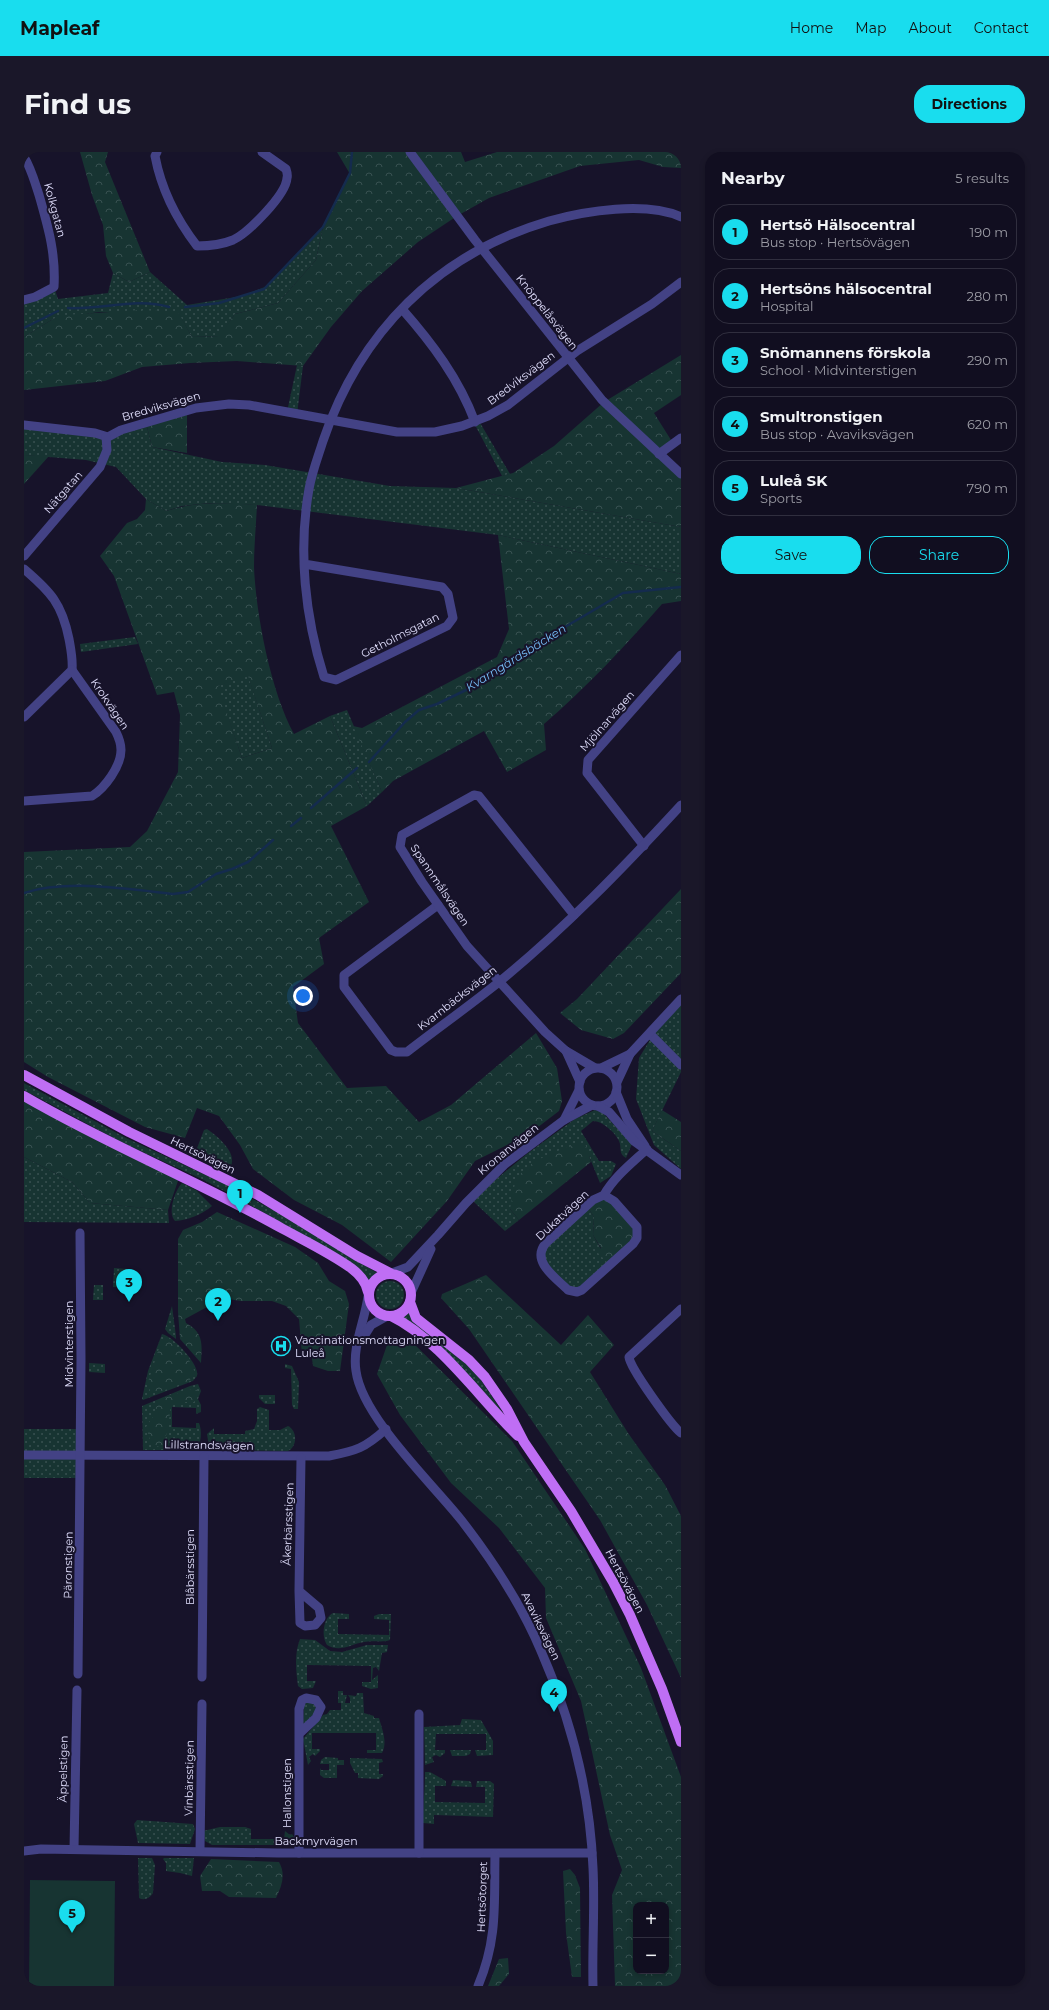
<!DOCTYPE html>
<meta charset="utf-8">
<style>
body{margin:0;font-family:Montserrat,sans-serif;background:#1a1729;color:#f1f3f6}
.controls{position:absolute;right:12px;bottom:12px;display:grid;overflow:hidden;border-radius:8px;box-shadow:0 2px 6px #0003}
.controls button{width:36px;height:36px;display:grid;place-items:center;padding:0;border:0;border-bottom:1px solid #302e3e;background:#110e20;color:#f1f3f6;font:20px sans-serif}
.you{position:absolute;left:279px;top:844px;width:14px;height:14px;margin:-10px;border:3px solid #fff;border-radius:50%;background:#1a73e8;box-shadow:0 0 0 6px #1a73e833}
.badge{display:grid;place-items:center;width:26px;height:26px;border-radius:50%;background:#19ddee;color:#111;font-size:13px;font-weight:700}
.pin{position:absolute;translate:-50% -33px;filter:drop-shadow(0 1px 2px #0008)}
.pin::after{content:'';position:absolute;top:21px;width:14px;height:12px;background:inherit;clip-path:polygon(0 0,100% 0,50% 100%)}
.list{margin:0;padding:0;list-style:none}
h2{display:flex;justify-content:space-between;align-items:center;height:52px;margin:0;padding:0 16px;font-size:17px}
h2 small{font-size:13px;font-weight:400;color:#9c9ca5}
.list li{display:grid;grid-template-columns:26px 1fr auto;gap:12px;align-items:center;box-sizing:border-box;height:56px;margin:0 8px 8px;padding:0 8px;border:1px solid #302e3e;border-radius:16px}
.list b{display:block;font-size:15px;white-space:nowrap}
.list p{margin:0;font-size:13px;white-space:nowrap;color:#9c9ca5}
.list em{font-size:13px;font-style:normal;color:#9c9ca5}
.actions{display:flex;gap:8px;padding:12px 16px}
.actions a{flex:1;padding:9px 0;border:1px solid #19ddee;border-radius:16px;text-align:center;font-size:14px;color:#19ddee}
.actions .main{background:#19ddee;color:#111}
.map{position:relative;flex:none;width:657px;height:1834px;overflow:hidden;border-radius:16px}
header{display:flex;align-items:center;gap:24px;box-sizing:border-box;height:56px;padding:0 20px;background:#19ddee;color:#111}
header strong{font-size:19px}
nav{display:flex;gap:22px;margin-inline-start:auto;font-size:14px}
.intro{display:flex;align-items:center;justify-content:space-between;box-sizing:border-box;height:96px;padding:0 24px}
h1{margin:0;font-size:28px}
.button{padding:10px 18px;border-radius:16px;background:#19ddee;color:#111;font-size:14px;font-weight:700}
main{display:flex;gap:24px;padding:0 24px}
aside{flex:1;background:#110e20;border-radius:16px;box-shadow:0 2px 6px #0003}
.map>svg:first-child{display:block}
</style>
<header>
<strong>Mapleaf</strong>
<nav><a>Home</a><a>Map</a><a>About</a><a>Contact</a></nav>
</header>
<div class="intro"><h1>Find us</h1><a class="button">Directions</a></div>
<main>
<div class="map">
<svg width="657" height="1834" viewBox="0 0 657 1834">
<defs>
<pattern id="grass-dots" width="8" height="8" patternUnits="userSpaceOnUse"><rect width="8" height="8" fill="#173432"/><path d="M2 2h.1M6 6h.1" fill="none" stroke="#385151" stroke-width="1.8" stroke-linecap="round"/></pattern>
<pattern id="forest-crowns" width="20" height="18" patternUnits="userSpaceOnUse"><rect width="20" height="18" fill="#173432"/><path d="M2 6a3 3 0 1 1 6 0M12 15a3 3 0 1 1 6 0" fill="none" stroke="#385151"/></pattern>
</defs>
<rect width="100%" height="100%" fill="#17132a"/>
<!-- grass -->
<g fill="url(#grass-dots)">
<polygon points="299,75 292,108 254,151 211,162 196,184 168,185 154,161 75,160 29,167 0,185 0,149 30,135 34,147 84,141 89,121 105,130 126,120 163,153 218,144 243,134"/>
<polygon points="273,213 279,214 273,262 263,260"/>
<polygon points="455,269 486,322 478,324 450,271"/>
<polygon points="122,271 128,295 198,310 241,313 366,334 432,336 657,375 657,422 474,383 233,353 186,351 158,354 142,359 122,347 92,315 62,308 0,303 0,274 76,283"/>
<polygon points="111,485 114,492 57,500 56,492"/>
<polygon points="224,523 248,596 218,606 193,534"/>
<polygon points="323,558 358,640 343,654 306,564"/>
<polygon points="657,849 657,920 628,979 657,999 657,1017 630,993 612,947 615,906 635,873"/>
<polygon points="0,931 102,986 201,1032 260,1064 353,1121 345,1129 315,1104 237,1059 180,1028 99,991 0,938"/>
<path d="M 571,958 L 578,960 L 608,992 L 602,1006 C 594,1002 598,995 595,989 C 591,980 578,969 569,969 L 557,979 L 575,1009 L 587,1009 L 592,1012 L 587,1024 L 576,1031 L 565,1004 L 486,1057 L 495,1068 L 481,1079 L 451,1051 L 450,1049 L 470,1029 L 504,1001 L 551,967 Z"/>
<path d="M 183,977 C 193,984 213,1000 207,1014 L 200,1014 L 170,1004 L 180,978 Z"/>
<polygon points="0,1005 48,1030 66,1051 144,1058 145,1071 0,1070"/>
<path d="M 158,1031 L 172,1038 L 188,1054 C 177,1063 164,1068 151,1069 C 143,1061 151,1038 158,1031 Z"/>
<polygon points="563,1054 570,1065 569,1083 586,1113 549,1140 518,1113 519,1094"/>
<polygon points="90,1116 104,1117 104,1136 89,1135"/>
<circle cx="366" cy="1143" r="14"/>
<polygon points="70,1133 79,1133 79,1148 69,1148"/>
<polygon points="148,1154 152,1184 152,1187 144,1181 141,1177"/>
<polygon points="384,1160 452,1221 479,1261 378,1166"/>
<path d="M 138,1182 C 149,1184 176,1213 173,1224 L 169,1229 L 119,1248 L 118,1247 L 124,1219 Z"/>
<polygon points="65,1211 81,1212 81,1221 65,1220"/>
<polygon points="261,1212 268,1214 275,1230 274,1257 270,1257 268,1253 267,1217 261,1216"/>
<path d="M 174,1232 L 177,1239 L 174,1247 L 177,1253 L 177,1260 L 172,1262 L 172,1256 L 148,1255 L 148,1275 L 172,1276 L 172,1271 L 175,1271 C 178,1278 178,1293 171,1298 L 119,1298 L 118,1254 L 166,1234 Z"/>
<polygon points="235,1243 251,1243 251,1252 241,1252 235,1246"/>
<path d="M 236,1255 L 245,1258 L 245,1278 L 256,1278 L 264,1274 C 274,1279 273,1295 264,1299 L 191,1298 L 185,1295 L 183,1282 L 190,1276 L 190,1282 L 221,1282 L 221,1279 L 230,1277 L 233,1269 L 233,1257 Z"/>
<polygon points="0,1277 57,1277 60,1326 0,1326"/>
<path d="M 309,1461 L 325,1462 L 325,1467 L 314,1467 L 314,1482 L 365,1483 L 365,1468 L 350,1467 L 350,1464 L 355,1462 L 367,1462 L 366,1488 C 358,1491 349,1488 340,1490 C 327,1492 316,1501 303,1493 C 297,1484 299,1466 309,1461 Z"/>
<path d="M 276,1487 L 291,1488 L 306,1499 L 318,1500 L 343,1493 L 364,1493 L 363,1500 L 358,1501 L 355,1519 L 352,1515 L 349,1516 L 348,1528 L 354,1523 L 354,1536 L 347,1537 L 338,1534 L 338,1530 L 347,1530 L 347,1514 L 283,1513 L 283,1529 L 292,1529 L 289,1536 L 278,1537 L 274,1534 C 272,1519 270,1502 276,1487 Z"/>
<path d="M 314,1539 L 319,1539 L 319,1543 L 323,1543 L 321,1551 L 326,1551 L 326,1546 L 324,1543 L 332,1544 L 333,1541 L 339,1541 L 340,1561 L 350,1564 L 350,1566 L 355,1566 C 358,1577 364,1591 358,1601 L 343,1601 L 343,1598 L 352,1598 L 352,1581 L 288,1581 L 288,1597 L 296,1597 L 296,1599 L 291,1604 L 289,1602 L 285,1605 L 287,1609 L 284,1613 L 279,1587 L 299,1563 L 303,1562 L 306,1558 L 317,1558 L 317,1551 L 314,1551 Z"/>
<polygon points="283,1550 290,1550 293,1559 279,1573 280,1553"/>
<polygon points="438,1567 457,1568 469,1589 469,1603 453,1604 451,1598 462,1598 462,1582 412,1582 411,1598 421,1598 421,1601 416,1605 412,1603 408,1605 410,1610 401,1613 400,1575 436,1573"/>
<polygon points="426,1598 447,1598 446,1602 442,1604 428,1604"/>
<polygon points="301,1605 314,1606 314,1608 320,1608 320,1613 313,1613 313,1626 300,1626 296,1623 296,1616 297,1618 305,1618 305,1612 296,1612 297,1608"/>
<polygon points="326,1606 358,1607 359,1610 355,1611 355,1622 359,1622 359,1624 355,1627 334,1626 334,1621 331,1621 326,1611"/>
<path d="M 401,1620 L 406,1620 L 422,1629 L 422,1634 L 411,1634 L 411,1650 L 461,1651 L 461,1635 L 452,1635 L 453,1629 L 466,1629 L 470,1632 L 469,1665 L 410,1663 L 410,1672 L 399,1671 C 399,1653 401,1638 401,1620 Z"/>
<polygon points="429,1628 445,1629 447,1630 448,1635 427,1634"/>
<polygon points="113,1668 169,1672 171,1677 166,1692 114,1691 110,1672"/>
<polygon points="196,1675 221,1675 227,1677 227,1687 260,1687 261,1679 266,1683 268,1682 270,1685 265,1692 262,1693 188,1693 181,1689 179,1679"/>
<path d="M 114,1706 L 128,1706 L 131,1713 L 129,1741 C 126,1746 120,1749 115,1746 Z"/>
<polygon points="140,1706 170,1706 168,1724 156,1721 142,1719 142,1711 139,1707"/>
</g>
<!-- forest -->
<g fill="url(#forest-crowns)" fill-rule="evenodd">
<polygon points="56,0 84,0 81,10 126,120 105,130 89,121 82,104 79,73 68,43"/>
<polygon points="313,0 437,0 441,10 473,0 657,0 657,16 639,15 615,8 556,14 465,46 433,64 394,90 338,139 307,175 279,214 213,209 166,211 118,215 81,229 0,238 0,185 29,167 41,163 116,158 154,160 168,185 195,184 211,162 254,151 292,108 299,75 326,22"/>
<polygon points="657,203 657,243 630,261 647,288 635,302 657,322 657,375 432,336 489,321 530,294 580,250"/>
<polygon points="163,258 163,301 128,295 122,271"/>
<polygon points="0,303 25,304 0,332"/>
<path d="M 122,347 L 142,359 C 174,349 200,351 233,353 C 232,374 230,395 230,415 C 232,463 247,540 270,582 L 306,564 L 343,654 L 307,674 L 345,750 L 295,786 L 300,812 L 269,835 L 274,871 L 323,936 L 362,934 L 395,970 L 427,953 L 512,881 L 533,916 L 538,949 L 535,959 L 505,982 L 451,1009 L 423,1049 L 367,1110 L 318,1073 L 270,1048 L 229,1017 L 216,993 L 195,964 L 173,956 L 161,986 L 121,975 L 24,925 L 0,910 L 0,700 L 106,695 L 123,679 L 154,620 L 156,563 L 150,540 L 133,543 L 90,424 L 76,404 L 103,371 L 113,367 L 121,358 ZM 224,524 L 248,596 L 218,606 L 194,534 Z"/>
<path d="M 474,383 L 657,422 L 657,449 L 638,452 C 601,494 563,535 520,572 L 522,598 L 483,620 L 460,579 L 369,629 L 358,640 L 329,574 L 338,576 L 473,505 L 485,477 Z"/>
<polygon points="657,737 657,821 600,881 589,887 557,878 536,861 553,847"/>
<polygon points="0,943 156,1023 144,1058 66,1051 48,1030 0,1005"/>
<polygon points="638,958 657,970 657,999 628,979"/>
<polygon points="558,991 561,991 567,1010 495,1068 486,1057 492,1026 511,1009 536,998"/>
<polygon points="581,1044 614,1080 586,1113 574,1101 577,1096 569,1083 570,1065 563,1054"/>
<path d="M 193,1060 L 271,1095 L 294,1111 L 305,1129 L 321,1139 L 325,1152 L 316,1219 L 304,1219 L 289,1214 L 287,1200 L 278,1203 L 275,1167 L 262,1154 L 248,1149 L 217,1149 L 185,1144 L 183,1155 L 161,1167 L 162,1171 C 180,1181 178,1192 177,1211 L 156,1187 L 154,1160 L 154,1087 L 159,1078 L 178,1070 Z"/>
<polygon points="462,1123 537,1193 564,1163 590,1193 566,1220 604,1281 641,1333 657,1364 657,1526 623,1453 576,1368 445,1177 417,1146 418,1142"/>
<path d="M 382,1184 L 488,1289 L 561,1397 L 617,1516 L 657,1625 L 657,1834 L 591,1834 L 588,1743 L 598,1718 L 586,1683 L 557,1549 L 522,1466 L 521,1436 L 475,1376 L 427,1331 L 376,1263 L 353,1222 L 363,1193 ZM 612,1753 L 642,1753 L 642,1819 L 612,1819 Z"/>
<path d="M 143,1187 C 155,1196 167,1207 171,1221 L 165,1229 L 133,1241 L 126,1239 L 124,1230 L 137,1190 Z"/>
<polygon points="165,1237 173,1238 174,1244 170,1250 159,1250 147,1253 144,1275 140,1292 135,1295 127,1291 122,1275 128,1266 135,1248"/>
<path d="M 187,1707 L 255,1710 C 262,1722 258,1734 252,1746 L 205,1745 L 196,1739 L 178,1739 L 176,1724 Z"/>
<polygon points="546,1717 551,1723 556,1736 557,1825 548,1825 542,1781 539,1719"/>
<polygon points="484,1806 485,1822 475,1834 464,1834 475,1807"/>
</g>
<!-- garden -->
<polygon fill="#173432" points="6,1728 91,1729 90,1834 5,1834"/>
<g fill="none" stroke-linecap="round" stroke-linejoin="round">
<!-- stream -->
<g stroke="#142b4e" stroke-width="2.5">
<polyline points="161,155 195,151 240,137 299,75 326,21 328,0"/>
<path d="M 44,156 C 78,158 112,145 145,155"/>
<polyline points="0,176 34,159"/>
<polyline points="345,610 381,570 395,558 413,552 442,538 517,489 599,441 657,435"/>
<polyline points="287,656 333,616"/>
<polyline points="267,674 277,666"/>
<path d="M 0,741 C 42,727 105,737 149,742 L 164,740 L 192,722 L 208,717 L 224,710 L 249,688"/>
</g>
<!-- minor -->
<g stroke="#434285" stroke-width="9">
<path d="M 133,0 L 131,4 C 137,36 153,68 173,94 C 185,94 197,93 209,88 C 224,81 262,43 263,26 C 264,23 263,20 262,17 L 238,0"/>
<polyline points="386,0 451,88 578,248 657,322"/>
<path d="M 0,5 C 7,16 11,31 15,43 C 24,75 32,101 30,135 L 11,145 L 0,148"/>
<path d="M 378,157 C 408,191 435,227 451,270"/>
<polyline points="0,273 71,281 84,285 97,278 172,256 205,252 225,253 373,280 411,280 438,274 464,264 484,253 553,199 628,152 657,130"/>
<polyline points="635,302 657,286"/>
<polyline points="0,404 76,315 83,298 82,285"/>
<path d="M 280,412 L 418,435 L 424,442 L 429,466 L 423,474 L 312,528 L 300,525 C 281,465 274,399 285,337 C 288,320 294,305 299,289 C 336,180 413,102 525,69 C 561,59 622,49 657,65"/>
<path d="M 0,417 C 27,440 38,452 45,487 C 47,498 49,507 48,518 L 0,565"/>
<path d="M 0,649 L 68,644 C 81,636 97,614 97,598 C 97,591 95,586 92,580 L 48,518"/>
<polyline points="620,694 563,621 564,608 657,503"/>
<path d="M 414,753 L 320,823 L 320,835 L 367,898 L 372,900 L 383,900 C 414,876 445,854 475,830 C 540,777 600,715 657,653"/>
<polyline points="550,763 455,644 450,643 378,683 376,695 398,730 443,794 521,880 542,899 571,916"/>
<polyline points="626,882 657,913"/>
<polyline points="542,899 556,930"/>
<polyline points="577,916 606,902 657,847"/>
<circle cx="574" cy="935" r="19"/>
<polyline points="593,930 606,902"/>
<polyline points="592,940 603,967 621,994"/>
<polyline points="574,954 585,960 610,989 657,1023"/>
<polyline points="540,968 555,938"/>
<path d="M 580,1043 L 569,1048 L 522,1091 C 506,1109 532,1126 544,1138 L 553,1140 L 558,1138 L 609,1092 L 613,1086 L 613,1075 L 590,1049 L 580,1043 C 590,1025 608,1011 623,997"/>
<polyline points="368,1121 384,1115 414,1083 442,1051 480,1013 540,968 568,953"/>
<polyline points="387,1141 407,1097"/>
<path d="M 344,1144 C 341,1169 328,1194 332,1219 C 338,1265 408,1331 438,1369 C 469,1409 497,1452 517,1499 C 547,1567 566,1641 569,1716 C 571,1755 568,1795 569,1834"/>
<path d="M 657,1157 L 605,1205 C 606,1216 647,1273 657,1281"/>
<polyline points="337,1189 347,1173 363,1164"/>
<path d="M 0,1303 L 305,1304 C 332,1299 341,1296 362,1277"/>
<polyline points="275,1439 276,1471 281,1474 291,1473 297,1466 295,1456 275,1439 277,1306"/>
<polyline points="54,1522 57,1207 56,1081"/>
<polyline points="178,1525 180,1305"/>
<polyline points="50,1697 53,1538"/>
<polyline points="0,1699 17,1697 254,1701 568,1701"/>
<polyline points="176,1699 178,1552"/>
<polyline points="275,1701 275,1557 278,1548 282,1546 292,1548 297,1555 292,1566 275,1582"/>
<polyline points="395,1701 395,1562"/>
<path d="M 454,1834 C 474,1787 470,1751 471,1702"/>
</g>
<!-- major -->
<g stroke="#bf6ef4" stroke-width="10">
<polyline points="0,923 105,980 234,1043 333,1104 366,1121"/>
<path d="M 0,944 C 84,993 174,1029 259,1077 C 281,1089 306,1101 327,1116 C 335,1122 342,1129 344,1140"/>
<circle cx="366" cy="1143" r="21"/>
<polyline points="386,1150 392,1166 445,1208 461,1225 483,1257 500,1290 547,1359 589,1430 606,1463 638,1537 657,1590"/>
<path d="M 367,1164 C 415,1187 456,1247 494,1284"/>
</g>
</g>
<!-- icons -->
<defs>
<symbol id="hospital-ring" viewBox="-11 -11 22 22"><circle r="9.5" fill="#17132a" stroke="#19ddee" stroke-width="1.5"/><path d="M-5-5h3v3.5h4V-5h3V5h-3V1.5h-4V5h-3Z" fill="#19ddee"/></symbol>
</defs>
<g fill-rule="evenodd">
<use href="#hospital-ring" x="246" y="1183" width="22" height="22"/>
</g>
<g text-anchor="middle" stroke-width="4" stroke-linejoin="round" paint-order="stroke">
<!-- street labels -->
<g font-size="11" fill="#e1dffd" stroke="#17132a">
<text transform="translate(31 58) rotate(75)" y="4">Kolkgatan</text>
<text transform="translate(523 160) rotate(52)" y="4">Knöppelåsvägen</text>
<text transform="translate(497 226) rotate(-37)" y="4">Bredviksvägen</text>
<text transform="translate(137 254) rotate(-16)" y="4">Bredviksvägen</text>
<text transform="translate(39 340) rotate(-49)" y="4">Nätgatan</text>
<text transform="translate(376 483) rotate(-27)" y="4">Getholmsgatan</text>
<text transform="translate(86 552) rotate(56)" y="4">Krokvägen</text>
<text transform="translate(583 569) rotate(-49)" y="4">Mjölnarvägen</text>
<text transform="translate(416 733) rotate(56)" y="4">Spannmålsvägen</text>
<text transform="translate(433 846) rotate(-38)" y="4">Kvarnbäcksvägen</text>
<text transform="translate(484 997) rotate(-39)" y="4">Kronanvägen</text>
<text transform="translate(179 1003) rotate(26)" y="4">Hertsövägen</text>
<text transform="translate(538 1063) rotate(-43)" y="4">Dukatvägen</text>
<text transform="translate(45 1192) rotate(-90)" y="4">Midvinterstigen</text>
<text transform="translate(185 1293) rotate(1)" y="4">Lillstrandsvägen</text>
<text transform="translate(264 1372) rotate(-88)" y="4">Åkerbärsstigen</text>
<text transform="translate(44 1413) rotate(-89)" y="4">Päronstigen</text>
<text transform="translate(166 1415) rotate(-90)" y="4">Blåbärsstigen</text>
<text transform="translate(601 1429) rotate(62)" y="4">Hertsövägen</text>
<text transform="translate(517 1474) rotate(64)" y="4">Avaviksvägen</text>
<text transform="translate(39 1617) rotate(-89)" y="4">Äppelstigen</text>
<text transform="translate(165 1626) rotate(-89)" y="4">Vinbärsstigen</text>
<text transform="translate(263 1641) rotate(-90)" y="4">Hallonstigen</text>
<text x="292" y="1693">Backmyrvägen</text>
<text transform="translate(458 1745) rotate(-88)" y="4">Hertsötorget</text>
</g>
<!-- poi labels -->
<g font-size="11" fill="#e1dffd" stroke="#17132a" text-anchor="start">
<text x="271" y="1192">Vaccinationsmottagningen<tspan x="271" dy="13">Luleå</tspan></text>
</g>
<!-- water labels -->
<g font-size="12" font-style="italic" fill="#75bcf5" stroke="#17132a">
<text transform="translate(492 506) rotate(-32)" y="4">Kvarngårdsbäcken</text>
</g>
</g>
</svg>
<div class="controls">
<button>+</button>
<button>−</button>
</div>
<div class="you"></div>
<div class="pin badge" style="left:216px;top:1061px">1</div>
<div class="pin badge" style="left:194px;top:1169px">2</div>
<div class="pin badge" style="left:105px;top:1150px">3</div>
<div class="pin badge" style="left:530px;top:1560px">4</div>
<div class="pin badge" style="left:48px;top:1781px">5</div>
</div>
<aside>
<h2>Nearby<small>5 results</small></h2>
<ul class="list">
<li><span class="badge">1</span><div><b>Hertsö Hälsocentral</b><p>Bus stop · Hertsövägen</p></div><em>190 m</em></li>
<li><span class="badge">2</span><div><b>Hertsöns hälsocentral</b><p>Hospital</p></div><em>280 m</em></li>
<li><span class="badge">3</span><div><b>Snömannens förskola</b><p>School · Midvinterstigen</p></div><em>290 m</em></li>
<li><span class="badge">4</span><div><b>Smultronstigen</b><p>Bus stop · Avaviksvägen</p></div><em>620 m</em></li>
<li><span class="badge">5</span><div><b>Luleå SK</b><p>Sports</p></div><em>790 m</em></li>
</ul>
<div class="actions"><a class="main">Save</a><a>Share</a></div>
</aside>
</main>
